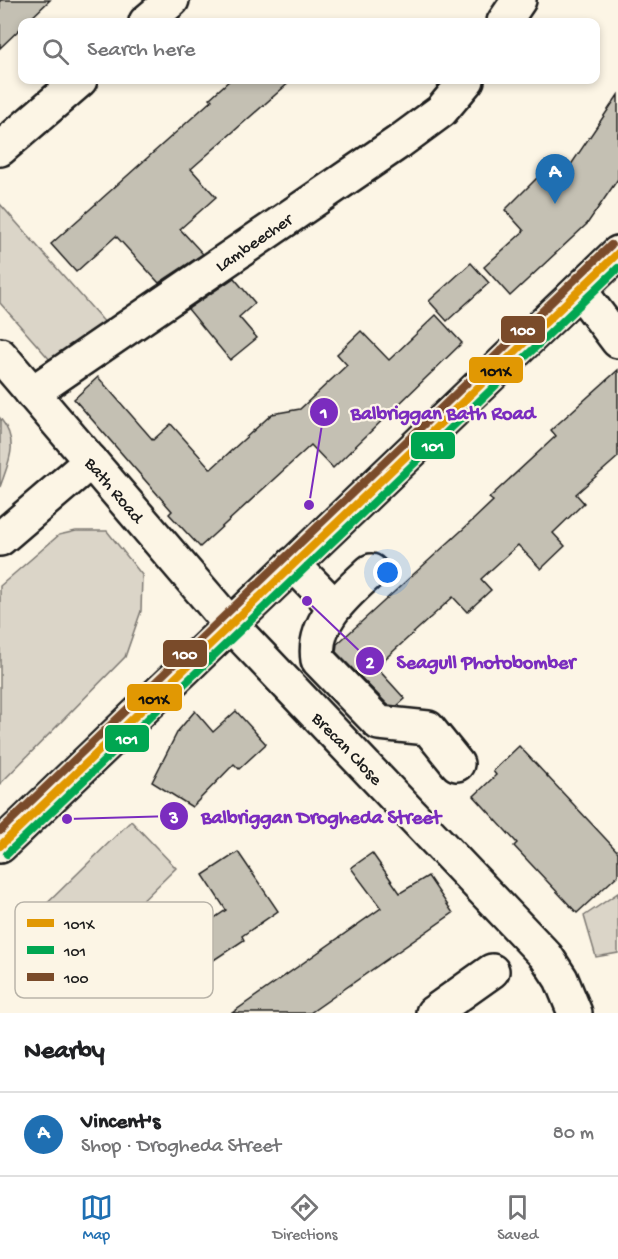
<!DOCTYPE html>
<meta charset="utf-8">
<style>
body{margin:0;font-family:"Gochi Hand",sans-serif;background:#f2f2f2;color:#202124}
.you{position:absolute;left:388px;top:573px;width:21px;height:21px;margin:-15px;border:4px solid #fff;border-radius:50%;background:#1a73e8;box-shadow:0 0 0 9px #1a73e833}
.badge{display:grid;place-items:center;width:39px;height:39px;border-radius:50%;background:#1f6fb2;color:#fff;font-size:20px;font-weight:700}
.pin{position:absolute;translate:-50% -50px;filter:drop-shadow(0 2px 3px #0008)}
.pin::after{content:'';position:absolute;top:32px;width:21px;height:18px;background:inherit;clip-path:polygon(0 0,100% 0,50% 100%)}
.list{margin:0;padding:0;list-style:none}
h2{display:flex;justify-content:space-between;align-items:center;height:78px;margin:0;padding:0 24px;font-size:26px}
h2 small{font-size:20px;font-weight:400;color:#757577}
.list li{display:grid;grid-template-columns:39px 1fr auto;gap:18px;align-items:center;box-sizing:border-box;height:84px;padding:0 24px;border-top:2px solid #e0e0e0}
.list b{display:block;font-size:22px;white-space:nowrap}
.list p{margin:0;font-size:20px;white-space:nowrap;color:#757577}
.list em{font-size:20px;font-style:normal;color:#757577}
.icon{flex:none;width:33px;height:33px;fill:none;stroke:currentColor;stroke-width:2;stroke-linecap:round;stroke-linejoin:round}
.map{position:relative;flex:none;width:618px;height:1013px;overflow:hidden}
.search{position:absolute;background:#fff;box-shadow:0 3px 9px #0003;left:18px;right:18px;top:18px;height:66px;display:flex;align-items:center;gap:15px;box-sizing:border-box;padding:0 21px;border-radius:12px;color:#757577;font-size:22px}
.sheet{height:162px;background:#fff}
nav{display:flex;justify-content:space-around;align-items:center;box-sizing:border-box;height:84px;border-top:2px solid #e0e0e0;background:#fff;font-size:16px;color:#757577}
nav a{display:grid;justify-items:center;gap:3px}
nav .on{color:#1f6fb2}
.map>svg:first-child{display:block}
</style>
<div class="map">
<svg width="618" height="1013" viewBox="0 0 618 1013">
<rect width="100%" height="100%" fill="#fcf5e5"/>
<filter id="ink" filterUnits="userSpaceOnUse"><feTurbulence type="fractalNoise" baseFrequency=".0167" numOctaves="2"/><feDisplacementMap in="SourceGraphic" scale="12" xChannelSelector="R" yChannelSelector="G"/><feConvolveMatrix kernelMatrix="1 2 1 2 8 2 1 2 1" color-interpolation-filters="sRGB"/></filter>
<g filter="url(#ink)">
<!-- green -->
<g fill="#dbd5c8" stroke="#7c7872" stroke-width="1.5">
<polygon points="0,204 108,326 51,361 0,303"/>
<path d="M 0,418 C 20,442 9,461 0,487 Z"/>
<polygon points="76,531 107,531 142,575 141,611 125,657 0,784 0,586 59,535"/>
<polygon points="131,821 176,868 63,979 17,933"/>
<polygon points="618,893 618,953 596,957 584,916"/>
</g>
<!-- building -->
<g fill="#c4c0b3" stroke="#1c1c1c" stroke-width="1.5">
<polygon points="0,0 50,0 27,22 22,22 22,27 0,48"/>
<polygon points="230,80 292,80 191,169 216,197 180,229 203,254 159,283 116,236 76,272 51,244 212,100 210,98"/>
<polygon points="618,95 618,179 587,224 510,296 484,267 524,231 505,210 541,174 556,187"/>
<polygon points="471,263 489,283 447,321 429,301"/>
<polygon points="234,278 255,303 239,317 257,338 230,360 188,309"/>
<polygon points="436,315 462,343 333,468 311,445 200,547 169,514 172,511 74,399 98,377 153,440 171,424 211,469 272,414 300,409 347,365 337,354 361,331 389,360"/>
<polygon points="618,370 618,457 576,494 584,503 553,533 565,546 541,569 518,545 481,579 491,590 467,612 453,597 376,667 405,699 397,706 388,705 336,652 337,644 472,521 493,501 489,498 556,436 551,430"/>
<polygon points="195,711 213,732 236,711 266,744 239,769 234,764 192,807 152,782 178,731"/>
<polygon points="519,746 618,852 618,875 577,913 514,846 517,843 474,796 496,775 493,771"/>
<polygon points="238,852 278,911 242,936 244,940 176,985 157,957 226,910 203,875"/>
<polygon points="372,853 400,893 428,876 453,913 310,1013 232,1013 381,908 351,868"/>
</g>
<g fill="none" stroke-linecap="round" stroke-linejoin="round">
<defs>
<g id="minor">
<polyline points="146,22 172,0"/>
<polyline points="504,22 519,0"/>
<polyline points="0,149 80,80"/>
<polyline points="581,292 618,341"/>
<path id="s1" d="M 0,355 L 230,624 L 546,956 L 561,979 L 575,1013"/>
<path id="s2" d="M 32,393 L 399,142 L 441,111 L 467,80"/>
<polyline points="0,539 91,461"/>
<polyline points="293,564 334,606"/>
<path d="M 371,571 C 346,594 312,622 318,660 L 379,723 L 428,728 L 457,764"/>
<polyline points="433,1013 492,971"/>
</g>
<polyline id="major" points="0,846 618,253"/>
</defs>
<!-- minor casing -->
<use href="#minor" stroke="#1c1c1c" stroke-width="38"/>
<!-- major casing -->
<use href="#major" stroke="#1c1c1c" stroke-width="38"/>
<!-- minor -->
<use href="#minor" stroke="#fcf5e5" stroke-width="33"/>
<!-- major -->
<use href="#major" stroke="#fcf5e5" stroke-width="33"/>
<defs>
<polyline id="bus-1" points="0,846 618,253"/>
<polyline id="bus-2" points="7,854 618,268"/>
<polyline id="bus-3" points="0,831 611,245"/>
</defs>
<!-- bus-1 casing -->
<use href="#bus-1" stroke="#fcf5e5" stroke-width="12"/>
<!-- bus-2 casing -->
<use href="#bus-2" stroke="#fcf5e5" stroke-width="12"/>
<!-- bus-3 casing -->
<use href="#bus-3" stroke="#fcf5e5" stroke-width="12"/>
<!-- bus-1 -->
<use href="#bus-1" stroke="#e19803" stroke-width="8"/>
<!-- bus-2 -->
<use href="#bus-2" stroke="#00a651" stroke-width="8"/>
<!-- bus-3 -->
<use href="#bus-3" stroke="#7a4b2a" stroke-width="8"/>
</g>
</g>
<g text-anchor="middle" stroke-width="4.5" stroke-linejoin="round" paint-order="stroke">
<!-- street labels -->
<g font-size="18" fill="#1c1c1c" stroke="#fcf5e5">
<text dy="6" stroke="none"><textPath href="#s2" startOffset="268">Lambeecher</textPath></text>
<text dy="6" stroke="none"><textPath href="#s1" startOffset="177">Bath Road</textPath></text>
<text dy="6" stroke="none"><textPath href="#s1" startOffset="525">Brecan Close</textPath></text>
</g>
</g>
<!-- legend -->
<rect x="15" y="902" width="198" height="96" rx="9" fill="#fcf5e5" stroke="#b9b4a9" stroke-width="1.5"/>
<rect x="27" y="919" width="27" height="8" fill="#e19803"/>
<rect x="27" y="946" width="27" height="8" fill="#00a651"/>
<rect x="27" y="973" width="27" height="8" fill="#7a4b2a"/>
<g font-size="16" fill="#1c1c1c">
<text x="64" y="929">101X</text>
<text x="64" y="956">101</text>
<text x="64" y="983">100</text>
</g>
<!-- callouts -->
<path fill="none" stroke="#7b2cbf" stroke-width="2" d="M309 505L324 412M307 601L370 661M67 819L174 816"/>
<g fill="#7b2cbf" stroke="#fcf5e5" stroke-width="2">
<circle cx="309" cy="505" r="6"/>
<circle cx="307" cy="601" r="6"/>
<circle cx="67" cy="819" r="6"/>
<circle cx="324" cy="412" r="15"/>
<circle cx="370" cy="661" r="15"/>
<circle cx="174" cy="816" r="15"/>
</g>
<g font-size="18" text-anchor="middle" font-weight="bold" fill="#fff">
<text x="324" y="418">1</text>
<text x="370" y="668">2</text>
<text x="174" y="823">3</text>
</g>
<g font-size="20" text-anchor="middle" font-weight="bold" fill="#7b2cbf" stroke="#fcf5e5" stroke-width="4.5" stroke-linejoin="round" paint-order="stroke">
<text x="443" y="419">Balbriggan Bath Road</text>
<text x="486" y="668">Seagull Photobomber</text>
<text x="321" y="823">Balbriggan Drogheda Street</text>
</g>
<g stroke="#fcf5e5" stroke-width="2">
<rect x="500" y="315" width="46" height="29" rx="6" fill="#7a4b2a"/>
<rect x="468" y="356" width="56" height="28" rx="6" fill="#e19803"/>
<rect x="410" y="431" width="46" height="29" rx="6" fill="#00a651"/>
<rect x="162" y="639" width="46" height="29" rx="6" fill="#7a4b2a"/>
<rect x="126" y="683" width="57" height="29" rx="6" fill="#e19803"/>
<rect x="104" y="724" width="46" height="29" rx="6" fill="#00a651"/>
</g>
<g font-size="16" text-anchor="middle" font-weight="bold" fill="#fff">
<text x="523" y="335">100</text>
<text x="433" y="451">101</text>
<text x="185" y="659">100</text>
<text x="127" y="744">101</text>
</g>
<g font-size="16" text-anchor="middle" font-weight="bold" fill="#111">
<text x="496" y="376">101X</text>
<text x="154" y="704">101X</text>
</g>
</svg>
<div class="you"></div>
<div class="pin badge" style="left:555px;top:204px">A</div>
<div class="search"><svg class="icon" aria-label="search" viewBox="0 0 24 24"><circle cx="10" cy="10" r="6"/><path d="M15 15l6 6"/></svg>Search here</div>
</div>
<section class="sheet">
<h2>Nearby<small></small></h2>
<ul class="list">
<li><span class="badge">A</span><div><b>Vincent's</b><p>Shop · Drogheda Street</p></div><em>80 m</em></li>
</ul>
</section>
<nav>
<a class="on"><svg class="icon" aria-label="map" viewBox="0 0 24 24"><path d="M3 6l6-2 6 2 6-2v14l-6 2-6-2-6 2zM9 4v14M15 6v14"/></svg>Map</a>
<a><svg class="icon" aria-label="directions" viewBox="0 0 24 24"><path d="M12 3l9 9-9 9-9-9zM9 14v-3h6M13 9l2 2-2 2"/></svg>Directions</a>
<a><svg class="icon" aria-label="saved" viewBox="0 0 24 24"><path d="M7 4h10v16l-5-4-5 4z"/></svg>Saved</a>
</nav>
